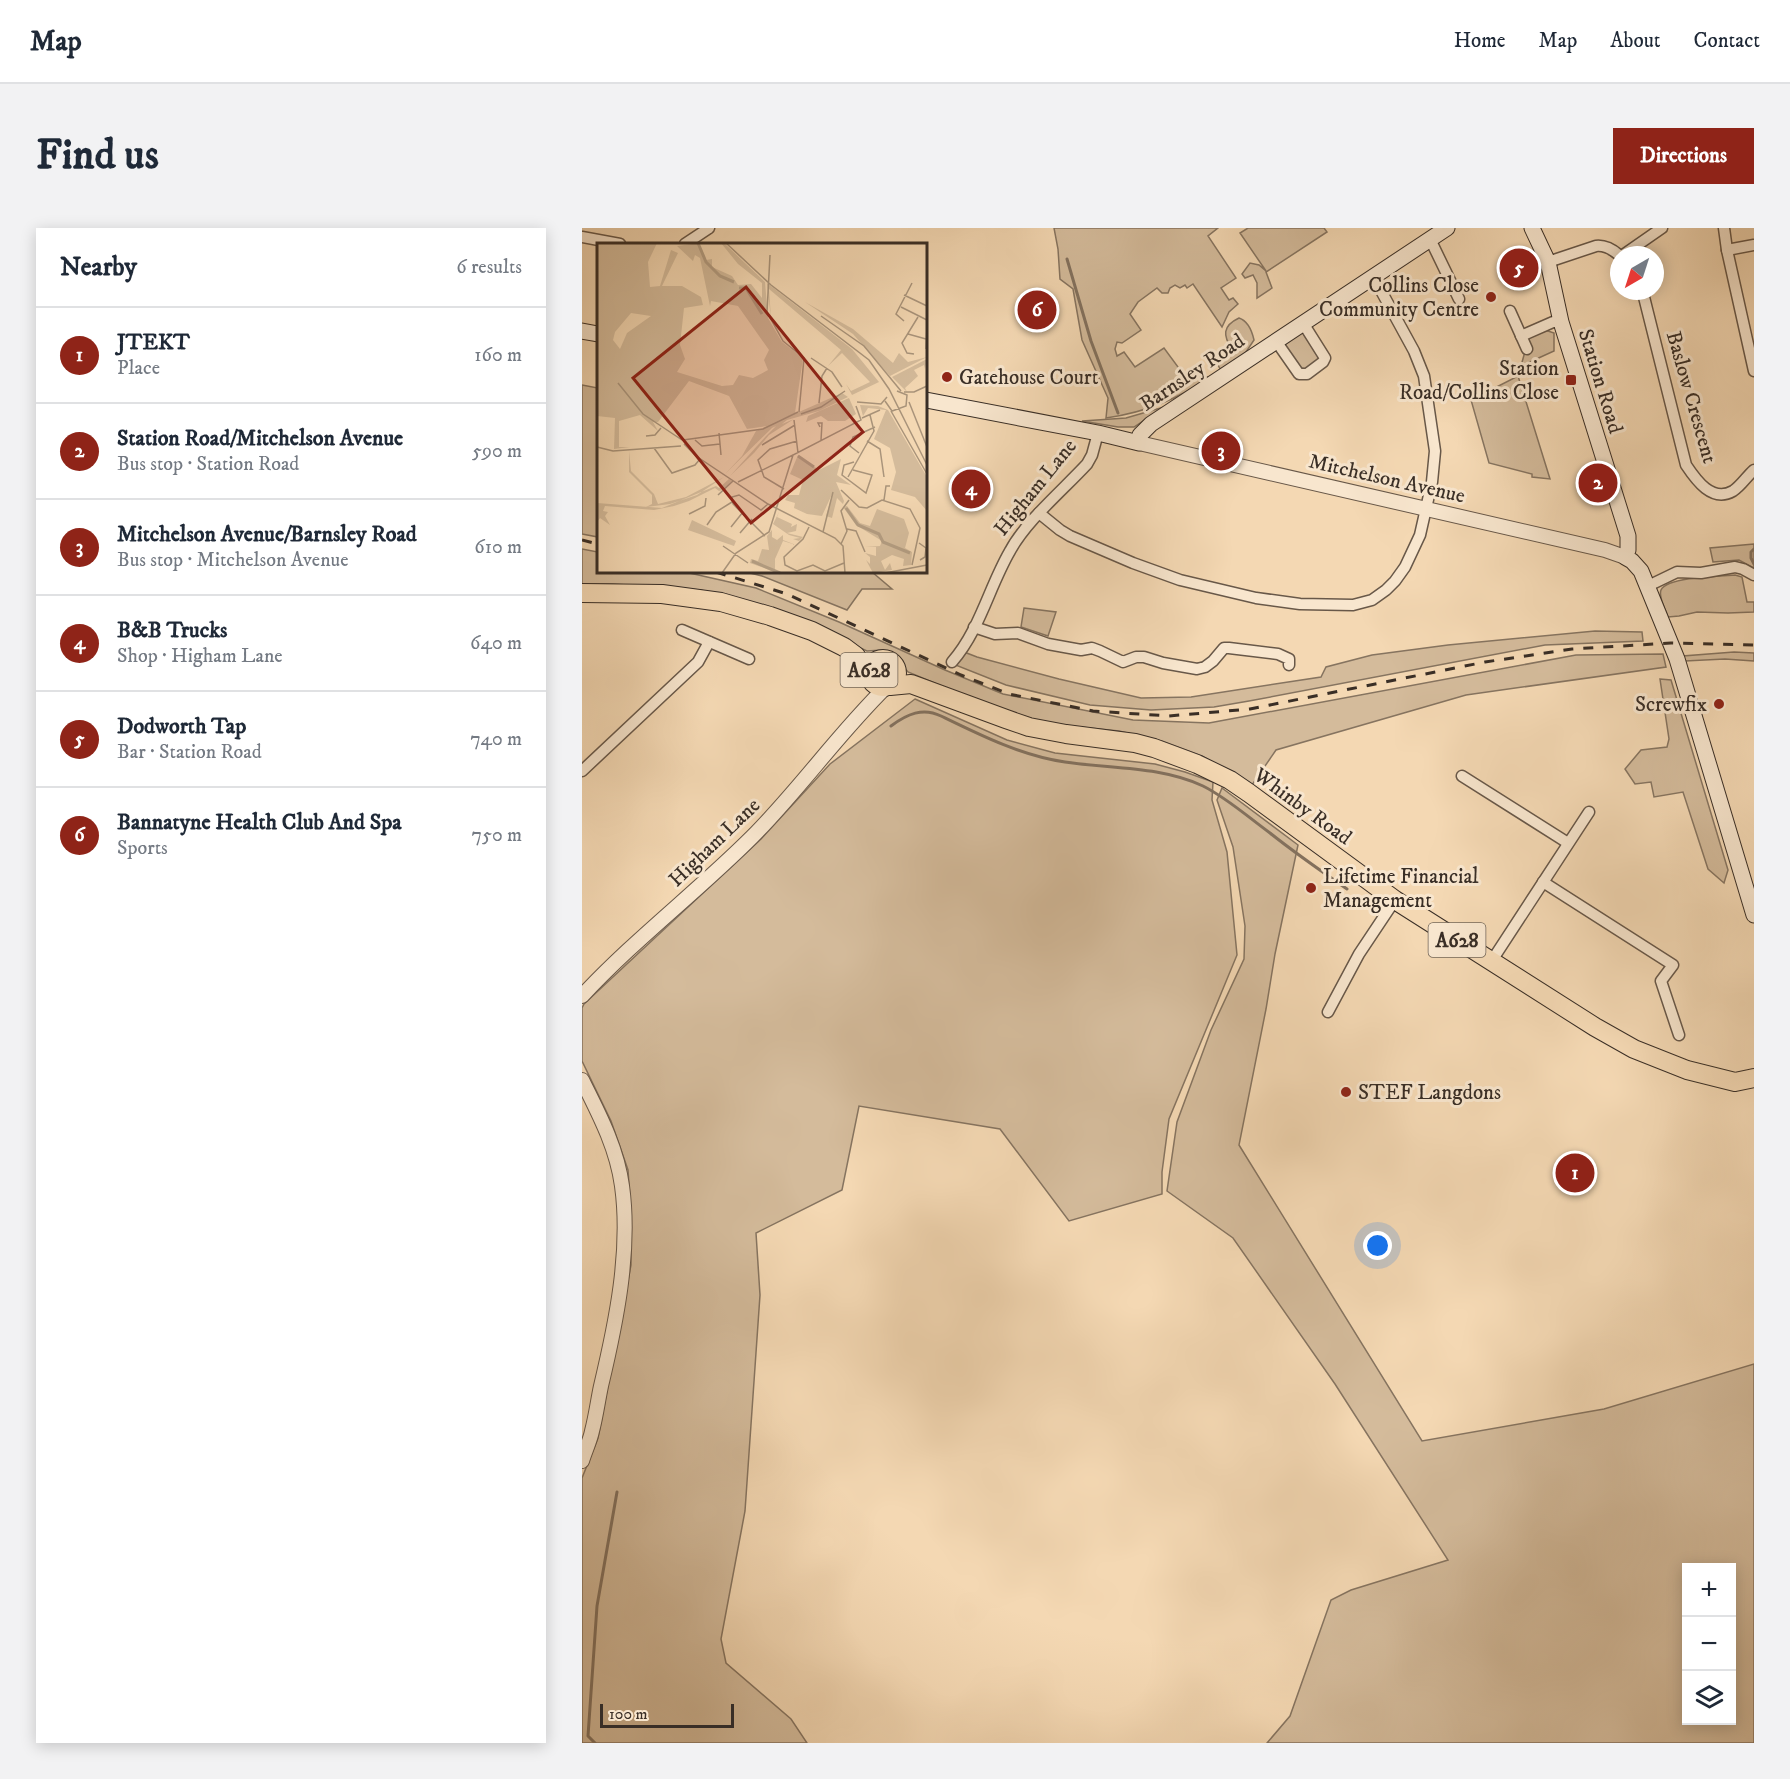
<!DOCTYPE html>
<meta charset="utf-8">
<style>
body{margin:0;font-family:"IM FELL DW Pica",serif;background:#f2f2f3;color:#1f2937}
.controls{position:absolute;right:18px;bottom:18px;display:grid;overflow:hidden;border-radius:0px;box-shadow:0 3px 15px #0003}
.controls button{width:54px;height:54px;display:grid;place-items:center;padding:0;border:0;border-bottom:2px solid #e0e1e3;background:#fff;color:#1f2937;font:30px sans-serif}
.compass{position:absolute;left:1028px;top:18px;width:54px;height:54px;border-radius:50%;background:#fff;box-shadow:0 3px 15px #0003;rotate:219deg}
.scale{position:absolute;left:18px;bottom:15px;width:134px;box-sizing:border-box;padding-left:6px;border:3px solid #392e26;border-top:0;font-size:16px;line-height:21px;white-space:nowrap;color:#392e26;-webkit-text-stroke:4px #f8e6ce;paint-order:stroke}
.you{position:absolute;left:796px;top:1018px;width:21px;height:21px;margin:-15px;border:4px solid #fff;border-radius:50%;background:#1a73e8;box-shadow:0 0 0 9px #1a73e833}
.badge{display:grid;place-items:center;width:39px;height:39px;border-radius:50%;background:#8f2418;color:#fff;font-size:20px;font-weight:700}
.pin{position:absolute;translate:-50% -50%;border:3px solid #fff;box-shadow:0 2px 6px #0006}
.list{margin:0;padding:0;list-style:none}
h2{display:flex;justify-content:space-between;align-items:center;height:78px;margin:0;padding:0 24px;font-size:26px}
h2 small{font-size:20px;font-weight:400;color:#747a83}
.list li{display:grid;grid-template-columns:39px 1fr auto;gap:18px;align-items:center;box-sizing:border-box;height:96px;padding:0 24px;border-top:2px solid #e0e1e3}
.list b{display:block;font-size:22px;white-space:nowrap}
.list p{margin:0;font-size:20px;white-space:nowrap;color:#747a83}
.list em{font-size:20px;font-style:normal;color:#747a83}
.icon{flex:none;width:33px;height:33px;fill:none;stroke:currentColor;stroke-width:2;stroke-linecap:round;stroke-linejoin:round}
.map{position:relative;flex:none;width:1172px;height:1515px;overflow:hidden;border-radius:0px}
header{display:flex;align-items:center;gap:36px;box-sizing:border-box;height:84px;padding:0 30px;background:#fff;border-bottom:2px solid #e0e1e3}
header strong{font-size:28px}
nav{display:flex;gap:33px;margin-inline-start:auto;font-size:21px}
.intro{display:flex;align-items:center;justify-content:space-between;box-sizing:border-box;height:144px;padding:0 36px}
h1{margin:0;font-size:42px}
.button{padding:15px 27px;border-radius:0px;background:#8f2418;color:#fff;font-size:21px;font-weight:700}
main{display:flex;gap:36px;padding:0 36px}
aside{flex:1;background:#fff;border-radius:0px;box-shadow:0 3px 15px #0003}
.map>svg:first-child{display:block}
</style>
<header>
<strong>Map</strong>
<nav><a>Home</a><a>Map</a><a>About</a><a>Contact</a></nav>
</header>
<div class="intro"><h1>Find us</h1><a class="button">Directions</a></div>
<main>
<aside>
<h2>Nearby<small>6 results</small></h2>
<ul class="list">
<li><span class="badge">1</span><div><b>JTEKT</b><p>Place</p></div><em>160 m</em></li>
<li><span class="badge">2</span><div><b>Station Road/Mitchelson Avenue</b><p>Bus stop · Station Road</p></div><em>590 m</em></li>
<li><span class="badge">3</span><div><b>Mitchelson Avenue/Barnsley Road</b><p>Bus stop · Mitchelson Avenue</p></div><em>610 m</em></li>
<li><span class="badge">4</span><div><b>B&amp;B Trucks</b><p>Shop · Higham Lane</p></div><em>640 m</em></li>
<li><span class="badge">5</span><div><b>Dodworth Tap</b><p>Bar · Station Road</p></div><em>740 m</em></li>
<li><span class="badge">6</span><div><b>Bannatyne Health Club And Spa</b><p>Sports</p></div><em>750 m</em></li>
</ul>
</aside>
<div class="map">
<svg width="1172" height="1515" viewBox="0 0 1172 1515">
<rect width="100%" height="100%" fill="#f4d8b3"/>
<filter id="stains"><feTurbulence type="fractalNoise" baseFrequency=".00333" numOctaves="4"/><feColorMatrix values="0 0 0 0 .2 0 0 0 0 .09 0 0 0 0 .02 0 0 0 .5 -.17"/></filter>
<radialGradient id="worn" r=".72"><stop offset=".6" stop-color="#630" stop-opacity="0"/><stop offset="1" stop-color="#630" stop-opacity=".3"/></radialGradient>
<!-- green -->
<g fill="#d4bb9b" stroke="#867460" stroke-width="1.5" fill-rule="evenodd">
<path d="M 472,0 L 636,0 L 626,8 L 654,50 L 639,60 L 647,72 L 651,70 L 656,76 L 647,84 L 640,99 L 611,56 L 605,60 L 603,57 L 598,60 L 593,57 L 588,60 L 586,65 L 580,65 L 575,60 L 556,74 L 548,86 L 559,102 L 540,115 L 535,114 L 533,121 L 535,128 L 542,124 L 553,139 L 582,120 L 599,143 L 598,145 L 602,151 L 607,153 L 614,149 L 630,149 C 594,171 566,184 524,190 L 526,170 L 500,112 L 491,61 L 478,51 L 476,21 Z"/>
<polygon points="666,0 742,0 745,4 684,44 690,60 675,70 675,55 671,47 663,50 660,46 668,35 677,37 684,43 658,5"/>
<path d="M 657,90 C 666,93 670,103 672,112 L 662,127 L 639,142 L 635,136 L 647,128 L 645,125 L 650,121 C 641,108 640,98 657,90 Z"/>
<polygon points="963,102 972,105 972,123 939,138 947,109"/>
<polygon points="722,103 722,107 736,127 736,131 725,141 718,140 701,119 703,115"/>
<polygon points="936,148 968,251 950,249 950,246 907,235 889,172"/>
<polygon points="0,157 16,160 16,309 0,306"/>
<polygon points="582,179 552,199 536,199 500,193 544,190"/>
<polygon points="1172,316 1172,340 1157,332 1131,334 1128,320"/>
<polygon points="0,321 16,324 16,344 103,344 174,360 257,394 363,442 421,466 551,492 627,495 994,427 1081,426 1084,439 884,467 694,522 670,557 620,528 580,513 537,503 468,496 408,478 326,444 314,430 300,422 285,423 203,386 119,362 30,356 0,356"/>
<polygon points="164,344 290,344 310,361 280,361 265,382 180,348"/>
<path d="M 1153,347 L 1160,349 L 1165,374 L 1172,374 L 1172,384 L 1146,385 L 1115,384 L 1097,388 L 1086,389 C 1084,381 1076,370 1079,362 C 1085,349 1139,348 1153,347 Z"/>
<polygon points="442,380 474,384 466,408 439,399"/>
<polygon points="1013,403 1060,404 1061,413 963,417 667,473 632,479 569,482 508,477 424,457 371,436 382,424 395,429 477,451 559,470 609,469 739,449 744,439 790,427 866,417"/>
<polygon points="1152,424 1172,425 1172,433 1143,431 1103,433 1101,428"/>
<polygon points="1078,451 1089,452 1146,642 1142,655 1126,641 1101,564 1072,569 1069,554 1053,556 1043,541 1059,522 1085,519 1087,511"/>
<polygon points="333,471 425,512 473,525 573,536 603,544 631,554 630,572 645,624 655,727 587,891 580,944 580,966 487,993 418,901 277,878 260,962 174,1005 178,1067 163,1283 139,1411 144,1435 209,1491 225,1515 0,1515 0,1250 16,1210 49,1037 49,986 46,942 29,893 0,833 0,780 2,776 179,611 248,536"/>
<path d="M 640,560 L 716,617 L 693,726 L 684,781 L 657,917 L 840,1213 L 1022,1181 L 1172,1136 L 1172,1515 L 685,1515 L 708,1488 L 749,1372 L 769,1362 L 866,1332 L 753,1156 L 651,1010 L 585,963 L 595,894 L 629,802 L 662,731 L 663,698 L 651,619 L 635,572 ZM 1104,1340 L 1150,1340 L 1150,1492 L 1104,1492 Z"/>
</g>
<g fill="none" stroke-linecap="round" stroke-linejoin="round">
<!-- stream -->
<g stroke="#83715e" stroke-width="3">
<polyline points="485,31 509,113 536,185"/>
<polyline points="1172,321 1169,324 1169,330 1172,336"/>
<path d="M 309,498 C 325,486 341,479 359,488 C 398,507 440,528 483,534 C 529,541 578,538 621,558 C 645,570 666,589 688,605 C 713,625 739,643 765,661"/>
<polyline points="13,1515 6,1508 15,1378 35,1264"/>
</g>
<defs>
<g id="minor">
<polyline points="1142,0 1145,22 1172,143"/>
<polyline points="0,9 38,16"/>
<polyline points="848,11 877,71"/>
<polyline points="103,16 127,0"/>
<polyline points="1145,22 1172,17"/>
<polyline points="1041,27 1080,0"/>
<path d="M 966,34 L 1014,18 C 1023,17 1030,21 1037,27"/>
<path d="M 1059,63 L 1062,69 L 1104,237 C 1114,252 1130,275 1151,263 C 1159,258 1165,248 1172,242"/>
<polyline points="928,83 945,121"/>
<polyline points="939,108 971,94 979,94"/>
<polyline points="694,113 717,146 725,146 741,134 743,130 721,95"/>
<polyline points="457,285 478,302 488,308 551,335 598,352 674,370 718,376 771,377 790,372 804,362 813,353 823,339 838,307 850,254 853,223 842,148 832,123 791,48"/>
<polyline points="1066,358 1095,344 1119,345 1153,339 1161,341 1172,347"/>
<polyline points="392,399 413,406 436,405 466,416 499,422 510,420 518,423 541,434 554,429 562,429 581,435 615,441 623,439 631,433 642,420 647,420 696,426 707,431 707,437"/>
<polyline points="100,402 167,431"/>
<path d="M 370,434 C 398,402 407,359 428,323 C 444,293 481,262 505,236 L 510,227 L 516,205"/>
<polyline points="0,543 116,434 127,414"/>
<polyline points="880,548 986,615"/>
<polyline points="961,654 1091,737 1079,753 1097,807"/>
<polyline points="909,734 1007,584"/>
<polyline points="746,784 777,726 813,672"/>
</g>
<g id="tertiary">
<polyline points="557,215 1023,322 1043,329"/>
<path d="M 0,768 C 53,711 115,664 170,609 C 217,562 256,506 304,459"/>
<path d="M 0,852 C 17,886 35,920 40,958 C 49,1023 34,1095 19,1158 C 16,1172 14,1188 10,1203 C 8,1213 3,1223 0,1233"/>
</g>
<g id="secondary">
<polyline points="950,0 966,34 979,94 1046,308 1046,322 1043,329 1050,333 1059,343 1095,431 1172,687"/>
<polyline points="0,103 16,106"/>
<polyline points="344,172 516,205 557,215 558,207 569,196 865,0"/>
</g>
<g id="trunk">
<polyline points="0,365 80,366 139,374 188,388 230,403 262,419 274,428 287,449"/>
<circle cx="301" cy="445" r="14"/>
<polyline points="308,458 329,456 424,491 447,499 484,506 553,515 572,520 615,536 648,552 667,565 813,672 1013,799 1052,821 1105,842 1153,854 1172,850"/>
</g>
</defs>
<!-- minor casing -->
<use href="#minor" stroke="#685849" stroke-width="13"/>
<!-- tertiary casing -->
<use href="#tertiary" stroke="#685849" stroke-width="16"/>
<!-- secondary casing -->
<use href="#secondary" stroke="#392e26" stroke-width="17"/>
<!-- trunk casing -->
<use href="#trunk" stroke="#392e26" stroke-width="20"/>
<!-- minor -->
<use href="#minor" stroke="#f8e6ce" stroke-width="10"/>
<!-- tertiary -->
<use href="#tertiary" stroke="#f8e6ce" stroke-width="14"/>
<!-- secondary -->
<use href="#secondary" stroke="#f8e6ce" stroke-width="15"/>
<!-- trunk -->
<use href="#trunk" stroke="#f4d8b3" stroke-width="18"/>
<!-- rail -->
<g stroke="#392e26" stroke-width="3" stroke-dasharray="10 10" stroke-linecap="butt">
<polyline points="0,312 16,316"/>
<polyline points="134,344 205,366 379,447 427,466 511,483 587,488 668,481 903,434 990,421 1089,415 1172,417"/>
</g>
</g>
<!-- markers -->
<g fill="#8f2418" stroke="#f8e6ce" stroke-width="2">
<circle cx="909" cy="69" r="6"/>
<circle cx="365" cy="149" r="6"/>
<rect x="983" y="146" width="12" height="12" rx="3"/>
<circle cx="1137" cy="476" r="6"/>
<circle cx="729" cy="660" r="6"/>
<circle cx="764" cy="864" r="6"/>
</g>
<g text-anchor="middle" stroke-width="6" stroke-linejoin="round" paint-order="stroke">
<!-- shield labels -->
<g fill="#f8e6ce" stroke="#726558" stroke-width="1.5">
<rect x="258.5" y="425" width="57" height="34" rx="4.5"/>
<rect x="846.5" y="695" width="57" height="34" rx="4.5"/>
</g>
<g font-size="20" font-weight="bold" fill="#392e26">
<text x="287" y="449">A628</text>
<text x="875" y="719">A628</text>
</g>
<!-- poi labels -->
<g font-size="21" fill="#392e26" stroke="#f8e6ce" text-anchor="end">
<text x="897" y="64">Collins Close<tspan x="897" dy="24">Community Centre</tspan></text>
<text x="977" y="147">Station<tspan x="977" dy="24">Road/Collins Close</tspan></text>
<text x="377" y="156" text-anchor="start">Gatehouse Court</text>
<text x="1125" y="483">Screwfix</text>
<text x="741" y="655" text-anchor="start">Lifetime Financial<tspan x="741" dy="24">Management</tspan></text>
<text x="776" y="871" text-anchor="start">STEF Langdons</text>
</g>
<!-- street labels -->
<g font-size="21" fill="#392e26" stroke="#f8e6ce">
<text transform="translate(610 144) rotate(-34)" y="7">Barnsley Road</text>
<text transform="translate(1019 153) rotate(73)" y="7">Station Road</text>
<text transform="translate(1110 169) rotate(74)" y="7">Baslow Crescent</text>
<text transform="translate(805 250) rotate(13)" y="7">Mitchelson Avenue</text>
<text transform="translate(453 259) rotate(-51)" y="7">Higham Lane</text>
<text transform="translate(721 578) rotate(36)" y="7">Whinby Road</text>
<text transform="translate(132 614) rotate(-44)" y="7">Higham Lane</text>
</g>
</g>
<!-- overview -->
<g transform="translate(15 15)">
<rect width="330" height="330" fill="#f4d8b3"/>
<path d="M 0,0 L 60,0 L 51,19 L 53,44 L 63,43 L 74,7 L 81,10 L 65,43 L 85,43 L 104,54 L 106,62 L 87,65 L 83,102 L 88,116 L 80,129 L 125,143 L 136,142 L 142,132 L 156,135 L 171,127 L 167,117 L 172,107 L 141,63 L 114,58 L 113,63 L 103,15 L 98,12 L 96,18 L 80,3 L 102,0 L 109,17 L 115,16 L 115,24 L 135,33 L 141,42 L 154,41 L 165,55 L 165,40 L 141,21 L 124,0 L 127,0 L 168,39 L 171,75 L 185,99 L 206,115 L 198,170 L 170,183 L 150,186 L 132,153 L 92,138 L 61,179 L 56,179 L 61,188 L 43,172 L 22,178 L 22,204 L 33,204 L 17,206 L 18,175 L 0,173 ZM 34,70 L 54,73 L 30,90 L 23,106 L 16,97 L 18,89 ZM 170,40 L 255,106 L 282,139 L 255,152 L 249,141 L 254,148 L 273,139 L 245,110 L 231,123 L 244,107 L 172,46 L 174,76 ZM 208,59 L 256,86 L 296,120 L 302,110 L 311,119 L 330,114 L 293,133 L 256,91 ZM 330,116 L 328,126 L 327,122 L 317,127 L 321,133 L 308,145 L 310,149 L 295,134 ZM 245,150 L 251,154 L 222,168 L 190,177 L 185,181 L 197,176 L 172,192 L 157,210 L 133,233 L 169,193 L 179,183 L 175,185 L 128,231 L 145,213 L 159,188 ZM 252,155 L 259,171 L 248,178 L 231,178 L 224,173 L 209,179 L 211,173 ZM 263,162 L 281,163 L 291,167 L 330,234 L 330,268 L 318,254 L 294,247 L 299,229 L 293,205 L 277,196 L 289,167 L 271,165 L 266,173 ZM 32,208 L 34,228 L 57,251 L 61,261 L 89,254 L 127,234 L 100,252 L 73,261 L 49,264 L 55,261 L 55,252 L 32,229 ZM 201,212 L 222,227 L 244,216 L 240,232 L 254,242 L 239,239 L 247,258 L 246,261 L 240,255 L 235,275 L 229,273 L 236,249 L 225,273 L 210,271 L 197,265 L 198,260 L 188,257 L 191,252 L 202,252 L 206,237 L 193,231 ZM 132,236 L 135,238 L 128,246 L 122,248 L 118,245 L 92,258 L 77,263 L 57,267 L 8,263 L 6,268 L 11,269 L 8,273 L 13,282 L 3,275 L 0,279 L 0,260 L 65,265 L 119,243 L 122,245 ZM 250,263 L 263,280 L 273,283 L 280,266 L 307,276 L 312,290 L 308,305 L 315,309 L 314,322 L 306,323 L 307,316 L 295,312 L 284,318 L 288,327 L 293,320 L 295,327 L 276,330 L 269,317 L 273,321 L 273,314 L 268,310 L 279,313 L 279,304 L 268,304 L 283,303 L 285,298 L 259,282 L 246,264 ZM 182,269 L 180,274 L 195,281 L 194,284 L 200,281 L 199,288 L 190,290 L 206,294 L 202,298 L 196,296 L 203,295 L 192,292 L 176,281 ZM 95,277 L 139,298 L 137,303 L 91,287 ZM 175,287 L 175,294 L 180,297 L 186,292 L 186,297 L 199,302 L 186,298 L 178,316 L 178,329 L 153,320 L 154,316 L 161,318 L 165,306 L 172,307 L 170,293 Z" fill="#d4bb9b" fill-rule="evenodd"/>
<path fill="none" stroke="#b49e83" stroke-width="3" d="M 101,0 L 109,19 L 123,33 L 137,39M 142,45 L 149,45 L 165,71M 201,213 L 217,224M 249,265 L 261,282 L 282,291 L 286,299 L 313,310M 155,318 L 183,330"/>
<path fill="none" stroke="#a9947b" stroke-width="1.5" d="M 129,0 L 174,42 L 272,117 L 292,146 L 330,222M 173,12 L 170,69 L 186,98 L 207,115 L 202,169M 307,52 L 330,63M 304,64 L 330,77M 224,73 L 267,103 L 304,148M 307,78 L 299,71 L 315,40M 311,91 L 329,96M 329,106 L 330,83M 317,111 L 310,110 L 305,100 L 321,74M 214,115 L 235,129 L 245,144M 21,140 L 46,171 L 85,197M 307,149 L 317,149 L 330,143M 288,158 L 295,168 L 309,163 L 310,152 L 300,148M 260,159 L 284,161 L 290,154M 312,159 L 330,204M 222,160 L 225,133 L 230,125M 294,168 L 330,231M 204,171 L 224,164 L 248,148M 265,175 L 283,167M 197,177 L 201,210M 223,184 L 221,180 L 225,180 L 224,197M 122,190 L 124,212M 49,193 L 58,192 L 64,185M 86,197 L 166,186 L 201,169M 98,197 L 105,203 L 123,201M 270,198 L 283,206 L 287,234M 87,201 L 99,213 L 171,261 L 238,295 L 246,303 L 248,330M 165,202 L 198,182M 0,204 L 16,208 L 84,203M 57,205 L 75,230 L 98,222 L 103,216M 262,210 L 253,203 L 256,194 L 278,184M 256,227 L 275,232 L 269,250 L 245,232 L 247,222 L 257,219M 251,234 L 277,188 L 273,172M 141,239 L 196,212M 187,246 L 167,234 L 161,217 L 173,206 L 200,198M 244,247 L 262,264 L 270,265 L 285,257 L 313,266 L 323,285 L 315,322M 121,252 L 136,238M 287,257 L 289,243 L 293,243M 92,271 L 108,263 L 109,255M 110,282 L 119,269 L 135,259M 134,284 L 146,269M 212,284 L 206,296 L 187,314 L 188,322 L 200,328 L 216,322 L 228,328 L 247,320M 250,286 L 259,288 L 268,309M 226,289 L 236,249M 143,290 L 155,276M 168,293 L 136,261 L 135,254 L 142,252 L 164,267 L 171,261M 322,300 L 329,305 L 328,314 L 323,317M 244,301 L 250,288 L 244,268 L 252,257M 126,303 L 151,320M 125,330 L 139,310 L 172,289 L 196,212 L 264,177 L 259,163M 288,330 L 330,322"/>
<path fill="#8f2418" fill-opacity="0.15" stroke="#8f2418" stroke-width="3" d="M 149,44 L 266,189 L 154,280 L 36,135 Z"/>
<rect width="330" height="330" fill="none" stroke="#392e26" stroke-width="3"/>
</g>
<rect width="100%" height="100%" filter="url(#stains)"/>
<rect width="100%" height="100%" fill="url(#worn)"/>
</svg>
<div class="controls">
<button>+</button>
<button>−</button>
<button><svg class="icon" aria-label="layers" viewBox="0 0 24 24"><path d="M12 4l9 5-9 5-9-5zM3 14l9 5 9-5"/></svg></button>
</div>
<svg class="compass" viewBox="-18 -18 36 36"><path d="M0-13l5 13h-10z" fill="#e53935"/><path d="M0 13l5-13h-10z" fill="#747a83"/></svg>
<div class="scale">100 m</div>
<div class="you"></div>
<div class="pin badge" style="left:993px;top:945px">1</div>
<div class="pin badge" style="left:1016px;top:255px">2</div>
<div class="pin badge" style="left:639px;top:223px">3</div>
<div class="pin badge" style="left:389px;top:261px">4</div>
<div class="pin badge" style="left:937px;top:40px">5</div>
<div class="pin badge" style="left:455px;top:82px">6</div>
</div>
</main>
